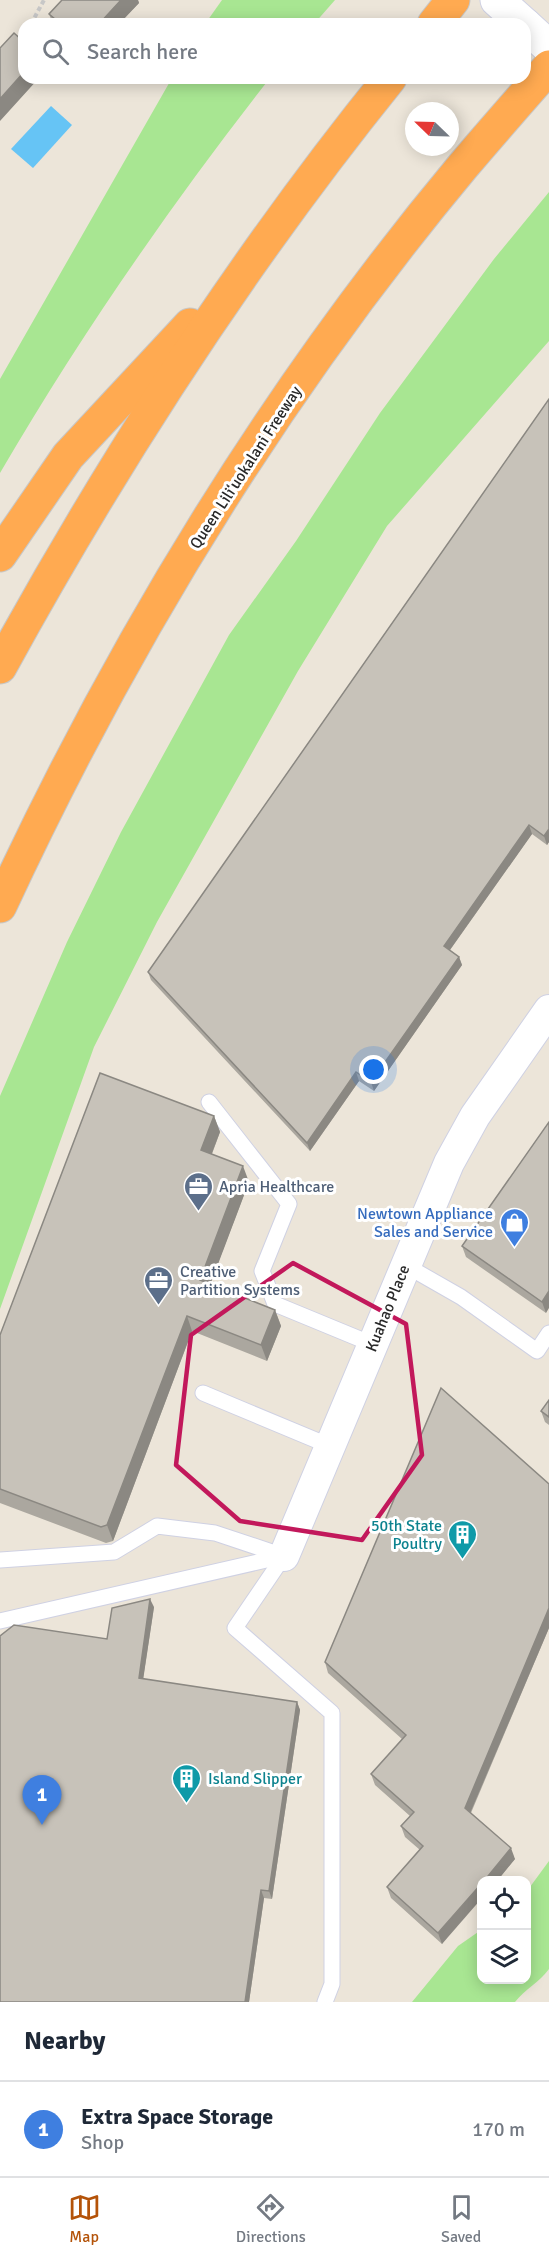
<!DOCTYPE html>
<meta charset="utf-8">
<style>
body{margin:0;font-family:Signika,sans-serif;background:#f6f6f7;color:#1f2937}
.controls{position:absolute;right:18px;bottom:18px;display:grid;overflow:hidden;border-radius:12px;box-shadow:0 3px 15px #0003}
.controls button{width:54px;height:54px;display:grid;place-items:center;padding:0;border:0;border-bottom:2px solid #e0e1e3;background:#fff;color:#1f2937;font:30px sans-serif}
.compass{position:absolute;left:405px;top:102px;width:54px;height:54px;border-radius:50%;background:#fff;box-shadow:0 3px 15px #0003;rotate:293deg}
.you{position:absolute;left:374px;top:1070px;width:21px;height:21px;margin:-15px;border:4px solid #fff;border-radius:50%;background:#1a73e8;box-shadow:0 0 0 9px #1a73e833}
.badge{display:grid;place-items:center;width:39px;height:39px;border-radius:50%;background:#b45309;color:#fff;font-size:20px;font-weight:700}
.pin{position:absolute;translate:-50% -50px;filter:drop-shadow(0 2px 3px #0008)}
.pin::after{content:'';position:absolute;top:32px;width:21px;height:18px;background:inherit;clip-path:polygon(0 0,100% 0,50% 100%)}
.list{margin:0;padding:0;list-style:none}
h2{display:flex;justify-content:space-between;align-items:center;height:78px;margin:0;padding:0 24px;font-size:26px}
h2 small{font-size:20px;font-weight:400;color:#747a83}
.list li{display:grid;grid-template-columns:39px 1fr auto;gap:18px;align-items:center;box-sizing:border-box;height:96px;padding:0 24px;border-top:2px solid #e0e1e3}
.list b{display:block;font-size:22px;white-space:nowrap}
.list p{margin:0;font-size:20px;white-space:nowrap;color:#747a83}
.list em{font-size:20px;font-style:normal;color:#747a83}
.icon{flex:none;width:33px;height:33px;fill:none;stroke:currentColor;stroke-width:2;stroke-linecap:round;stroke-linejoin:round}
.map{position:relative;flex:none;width:549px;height:2002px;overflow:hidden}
.search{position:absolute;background:#fff;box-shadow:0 3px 15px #0003;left:18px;right:18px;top:18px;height:66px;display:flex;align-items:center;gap:15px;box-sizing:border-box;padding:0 21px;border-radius:18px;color:#747a83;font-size:22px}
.sheet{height:174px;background:#fff}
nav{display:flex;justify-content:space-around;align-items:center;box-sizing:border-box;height:84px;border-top:2px solid #e0e1e3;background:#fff;font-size:16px;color:#747a83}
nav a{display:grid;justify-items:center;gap:3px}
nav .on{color:#b45309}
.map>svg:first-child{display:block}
</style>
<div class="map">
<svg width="549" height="2002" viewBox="0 0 549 2002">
<rect width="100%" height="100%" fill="#ece5d9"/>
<!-- green -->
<g fill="#a8e692">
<polygon points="222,0 335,0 314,24 205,24"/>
<path d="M 172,78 L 270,78 C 172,203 80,336 0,473 L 0,379 Z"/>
<polygon points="549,192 549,341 387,526 298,671 157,922 94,1047 0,1309 0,1096 67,942 121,832 229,635 296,541 380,413 494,259"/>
<path d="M 549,1861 L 549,1969 C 540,1982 525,1989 515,2002 L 412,2002 L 458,1946 L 481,1930 L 482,1980 L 526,1980 L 527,1891 Z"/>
</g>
<!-- water -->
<polygon fill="#66c4f5" points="51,106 72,125 33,168 11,149"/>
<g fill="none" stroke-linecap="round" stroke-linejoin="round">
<defs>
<g id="service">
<polyline points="209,1102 289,1204 262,1271 275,1304 372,1344"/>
<polyline points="405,1265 461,1297 537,1351 549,1333"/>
<polyline points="203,1393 330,1446"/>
<polyline points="284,1556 235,1628 332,1713 332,1984 325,2002"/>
<polyline points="0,1560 114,1552 157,1526 215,1533 284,1556"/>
<polyline points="0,1621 284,1556"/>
</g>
<polyline id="minor" points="284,1556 449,1163 475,1116 549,1010"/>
<g id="tertiary">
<polyline points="497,0 524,24"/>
<polyline points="525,25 549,47"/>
</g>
<g id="motorway">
<polyline points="434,24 453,0"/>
<polyline points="0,555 68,456 190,325"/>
<path d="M 0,667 C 113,461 242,261 390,78"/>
<path d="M 0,906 C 122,643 276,390 463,166 C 491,133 520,100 549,67"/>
</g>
</defs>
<!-- service casing -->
<use href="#service" stroke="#cfd1e3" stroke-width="17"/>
<!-- minor casing -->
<use href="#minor" stroke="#cfd1e3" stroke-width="32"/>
<!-- tertiary casing -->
<use href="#tertiary" stroke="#cfd1e3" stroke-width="35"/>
<!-- motorway casing -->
<use href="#motorway" stroke="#c7c7c7" stroke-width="35"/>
<!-- path -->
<g stroke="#c7c7c7" stroke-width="4" stroke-dasharray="4.5 3" stroke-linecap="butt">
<polyline points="31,24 44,0"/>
<polyline points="18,40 24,33"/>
</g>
<!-- service -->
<use href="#service" stroke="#fff" stroke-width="15"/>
<!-- minor -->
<use href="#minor" stroke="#fff" stroke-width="30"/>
<!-- tertiary -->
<use href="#tertiary" stroke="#fff" stroke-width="33"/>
<!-- motorway -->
<use href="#motorway" stroke="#ffaa51" stroke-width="33"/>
</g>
<!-- wall -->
<g fill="#aba79f">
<polygon points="62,0 138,0 139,3 119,24 53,24 49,14"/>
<polygon points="549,399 549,842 547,845 532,834 450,950 459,957 462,965 374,1091 359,1081 310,1151 151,980 148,972"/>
<polygon points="214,1116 220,1132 212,1154 249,1182 210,1284 275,1310 281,1326 267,1361 192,1331 113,1541 106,1543 0,1503 0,1335"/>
<polygon points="549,1122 546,1313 466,1257 462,1246"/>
<polygon points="549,1400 549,1425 545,1422 541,1411"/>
<polygon points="549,1484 549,1628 471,1813 515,1859 497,1881 482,1881 442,1944 391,1898 387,1887 420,1850 405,1837 401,1826 410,1816 375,1785 371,1774 402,1739 328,1673 325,1662"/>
<polygon points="154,1607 143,1679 297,1702 300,1710 272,1899 264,1898 249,2002 0,2002 107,1639"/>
</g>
<!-- shaded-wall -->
<g fill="#8b8882">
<polygon points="121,0 138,0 139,3 119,24 99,24"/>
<polygon points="24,72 24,78 39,78 0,121 0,99"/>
<polygon points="529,825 532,834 447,954 444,946"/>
<polygon points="549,829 549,842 547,845 544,836"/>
<polygon points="459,957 462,965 374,1091 371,1082"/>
<polygon points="356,1072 359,1081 310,1151 307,1143"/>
<polygon points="214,1116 220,1132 207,1166 201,1150"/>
<polygon points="243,1166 249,1182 206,1296 200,1280"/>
<polygon points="549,1291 549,1308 546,1313 542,1302"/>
<polygon points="275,1310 281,1326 267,1361 261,1345"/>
<polygon points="187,1316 192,1331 113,1541 107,1525"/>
<polygon points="150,1599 154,1607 142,1687 139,1678"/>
<polygon points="549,1608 549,1628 468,1818 465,1808"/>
<polygon points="297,1702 300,1710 272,1899 269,1891"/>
<polygon points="511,1848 515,1859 497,1881 484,1881"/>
<polygon points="482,1883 482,1898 442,1944 438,1933"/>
<polygon points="261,1890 264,1898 249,2002 245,2002"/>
</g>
<!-- building -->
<g fill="#c7c2b9" stroke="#8b8882" stroke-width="1.5">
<polygon points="62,0 121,0 99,24 61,24 49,14"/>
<polygon points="14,33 24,42 24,72 0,99 0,48"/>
<polygon points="549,399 549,829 544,836 529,825 444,946 459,957 371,1082 356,1072 307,1143 148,972"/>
<polygon points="100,1073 214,1116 201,1150 243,1166 200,1280 275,1310 261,1345 187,1316 107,1525 101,1527 0,1489 0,1335"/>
<polygon points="549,1122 549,1291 542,1302 462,1246"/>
<polygon points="441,1388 549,1484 549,1608 465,1808 511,1848 484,1881 482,1881 482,1883 438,1933 387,1887 423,1846 401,1826 414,1812 371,1774 406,1735 325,1662"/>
<polygon points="549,1400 549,1417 541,1411"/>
<polygon points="150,1599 139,1678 297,1702 269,1891 261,1890 245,2002 0,2002 0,1636 14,1625 107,1639 112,1608"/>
</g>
<!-- marked area -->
<path fill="none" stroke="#c2185b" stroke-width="4.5" stroke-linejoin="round" d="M 293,1263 L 406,1324 L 422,1455 L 362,1540 L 240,1521 L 176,1465 L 191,1335 Z"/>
<!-- icons -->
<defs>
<symbol id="office-pin" viewBox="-11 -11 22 30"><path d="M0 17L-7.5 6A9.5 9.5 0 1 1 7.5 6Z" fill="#5c6f8a" stroke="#fff"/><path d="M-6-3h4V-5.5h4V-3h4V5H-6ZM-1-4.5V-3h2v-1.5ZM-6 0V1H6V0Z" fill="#fff"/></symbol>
<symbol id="shop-pin" viewBox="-11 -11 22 30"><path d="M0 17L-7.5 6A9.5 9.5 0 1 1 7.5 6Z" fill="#3f7fe0" stroke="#fff"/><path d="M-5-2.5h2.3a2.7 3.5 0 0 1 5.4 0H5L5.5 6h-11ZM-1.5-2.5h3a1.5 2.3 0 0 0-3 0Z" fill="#fff"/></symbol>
<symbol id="building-pin" viewBox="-11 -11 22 30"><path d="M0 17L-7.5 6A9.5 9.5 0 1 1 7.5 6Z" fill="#0f9aa8" stroke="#fff"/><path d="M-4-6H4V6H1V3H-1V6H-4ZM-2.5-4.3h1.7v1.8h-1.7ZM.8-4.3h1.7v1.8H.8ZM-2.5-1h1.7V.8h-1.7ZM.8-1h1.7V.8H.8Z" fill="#fff"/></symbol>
</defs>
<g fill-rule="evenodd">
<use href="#office-pin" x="182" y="1170" width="33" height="45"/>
<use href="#shop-pin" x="498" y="1206" width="33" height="45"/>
<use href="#office-pin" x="142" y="1264" width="33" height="45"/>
<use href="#building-pin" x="446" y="1518" width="33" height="45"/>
<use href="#building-pin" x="170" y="1762" width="33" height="45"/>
</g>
<g text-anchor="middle" stroke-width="6" stroke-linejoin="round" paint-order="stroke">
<!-- street labels -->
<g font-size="16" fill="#292929" stroke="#fff">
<text transform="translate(245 467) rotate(-57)" y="6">Queen Liliʻuokalani Freeway</text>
<text transform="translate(387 1308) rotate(-68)" y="6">Kuahao Place</text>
</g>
<!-- service labels -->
<g font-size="16" fill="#4e5e75" stroke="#fff" text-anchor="start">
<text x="219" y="1192">Apria Healthcare</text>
<text x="180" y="1277">Creative<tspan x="180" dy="18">Partition Systems</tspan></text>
</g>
<!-- shop labels -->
<g font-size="16" fill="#366cbe" stroke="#fff" text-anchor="end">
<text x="493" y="1219">Newtown Appliance<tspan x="493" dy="18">Sales and Service</tspan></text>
</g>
<!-- culture labels -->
<g font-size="16" fill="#0d838f" stroke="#fff" text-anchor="end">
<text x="442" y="1531">50th State<tspan x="442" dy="18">Poultry</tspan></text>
<text x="208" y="1784" text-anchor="start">Island Slipper</text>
</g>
</g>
</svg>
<div class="controls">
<button><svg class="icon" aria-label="locate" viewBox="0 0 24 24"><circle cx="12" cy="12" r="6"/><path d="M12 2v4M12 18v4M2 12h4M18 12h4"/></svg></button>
<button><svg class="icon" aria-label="layers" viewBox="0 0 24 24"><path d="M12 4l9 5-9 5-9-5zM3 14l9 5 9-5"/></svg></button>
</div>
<svg class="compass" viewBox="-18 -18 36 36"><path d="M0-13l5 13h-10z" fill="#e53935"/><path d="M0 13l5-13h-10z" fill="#747a83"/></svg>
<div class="you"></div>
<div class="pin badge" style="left:42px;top:1825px;background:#3f7fe0">1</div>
<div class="search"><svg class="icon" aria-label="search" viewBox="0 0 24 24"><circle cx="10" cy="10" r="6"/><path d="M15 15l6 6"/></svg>Search here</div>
</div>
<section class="sheet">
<h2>Nearby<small></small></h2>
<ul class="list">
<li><span class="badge" style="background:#3f7fe0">1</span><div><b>Extra Space Storage</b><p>Shop</p></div><em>170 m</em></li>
</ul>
</section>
<nav>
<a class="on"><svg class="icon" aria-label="map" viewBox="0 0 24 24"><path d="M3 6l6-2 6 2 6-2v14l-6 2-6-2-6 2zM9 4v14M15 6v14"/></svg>Map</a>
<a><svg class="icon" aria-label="directions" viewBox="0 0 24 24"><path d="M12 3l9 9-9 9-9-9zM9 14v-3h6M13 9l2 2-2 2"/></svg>Directions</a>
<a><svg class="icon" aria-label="saved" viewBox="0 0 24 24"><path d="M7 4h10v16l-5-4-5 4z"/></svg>Saved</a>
</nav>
